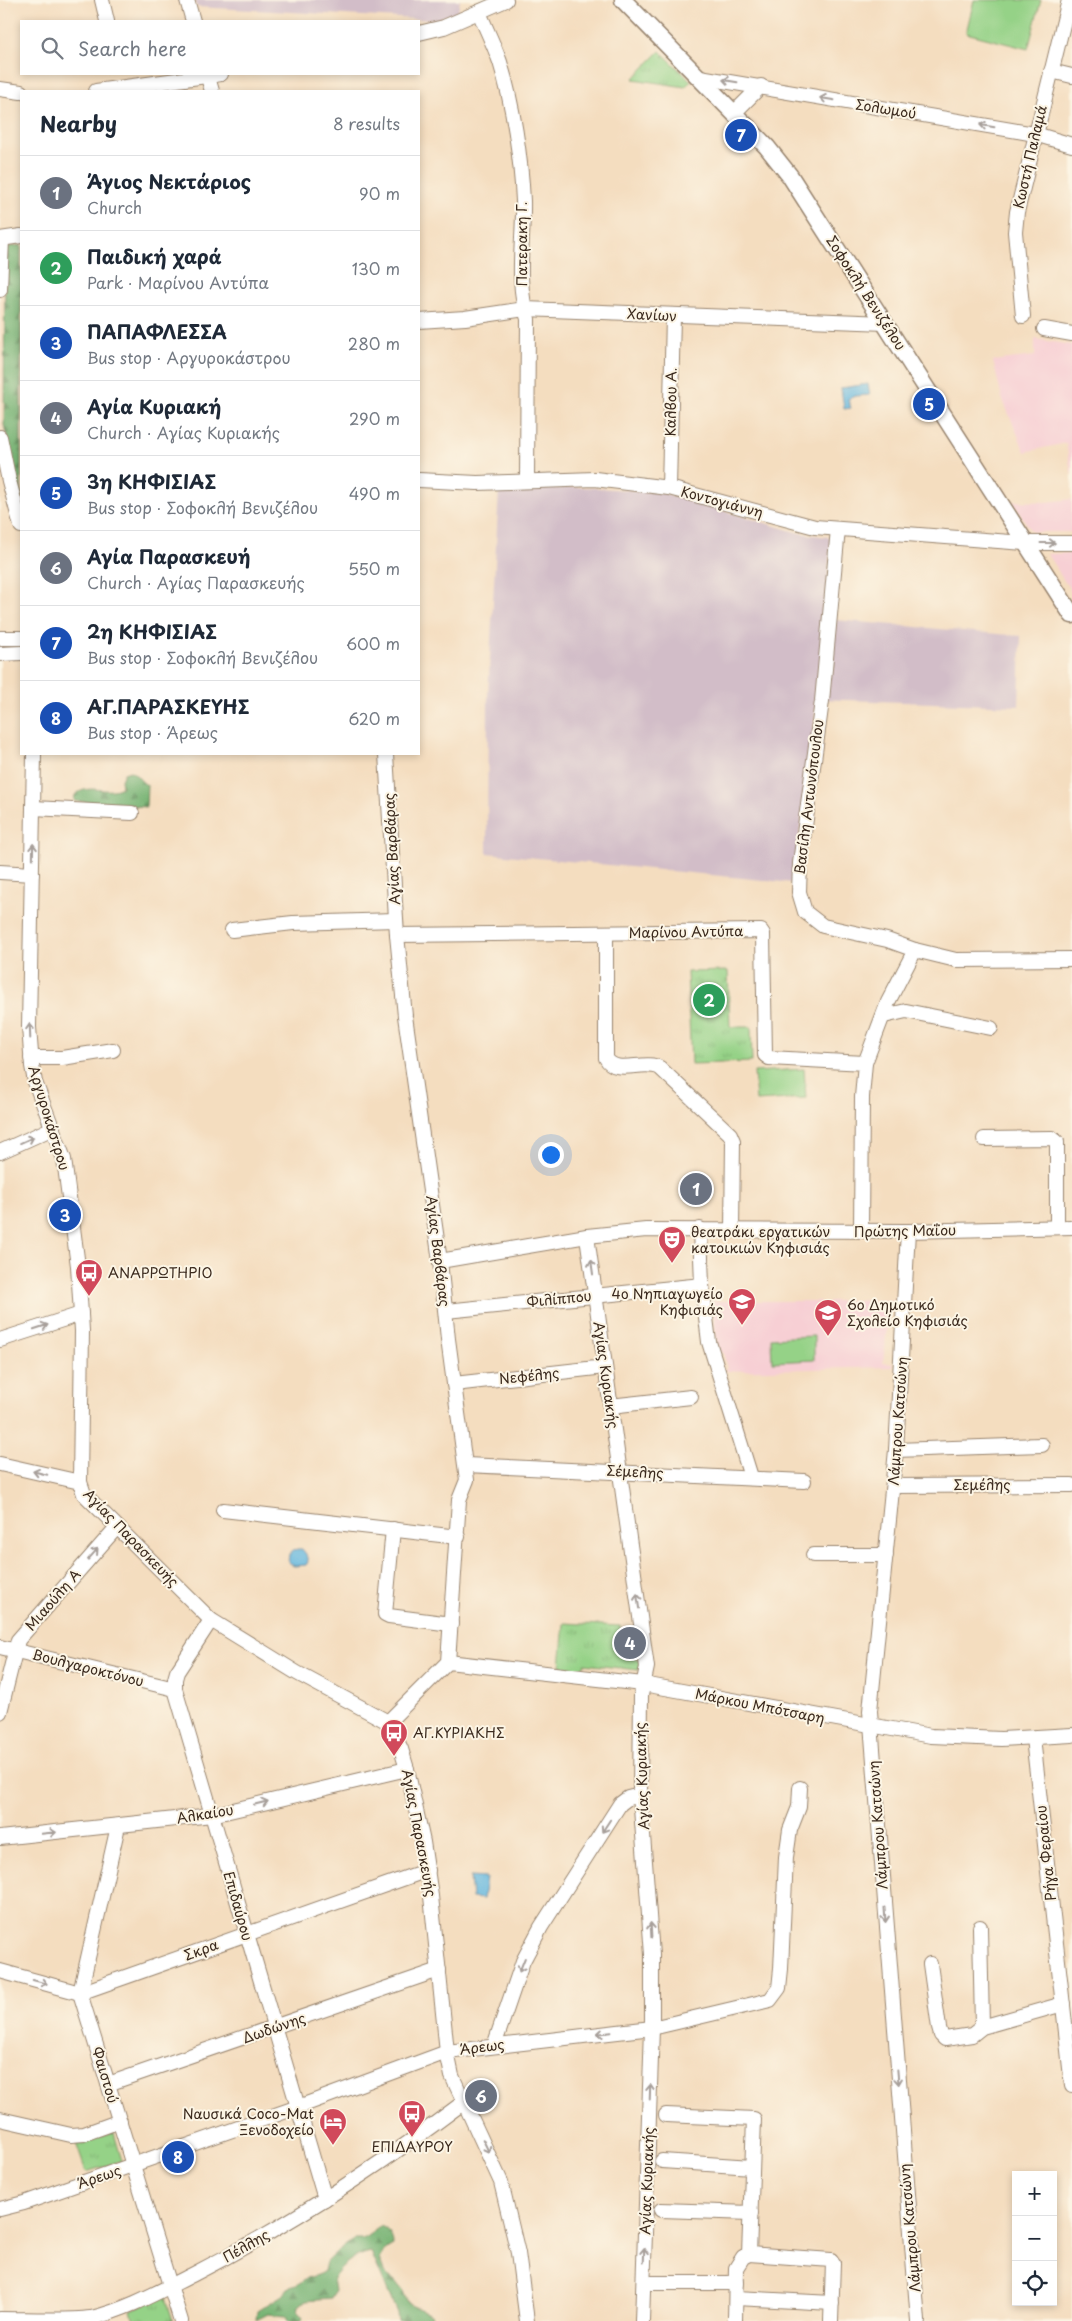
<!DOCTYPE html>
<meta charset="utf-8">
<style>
body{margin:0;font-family:"Playpen Sans",sans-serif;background:#f6f6f7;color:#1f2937}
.controls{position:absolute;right:15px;bottom:15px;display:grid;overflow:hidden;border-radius:0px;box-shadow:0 2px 8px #0003}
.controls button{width:45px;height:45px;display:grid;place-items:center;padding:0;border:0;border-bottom:1px solid #e0e1e3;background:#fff;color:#1f2937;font:25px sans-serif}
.you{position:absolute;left:550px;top:1154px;width:18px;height:18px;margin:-12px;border:4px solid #fff;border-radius:50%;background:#1a73e8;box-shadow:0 0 0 8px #1a73e833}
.badge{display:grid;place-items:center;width:32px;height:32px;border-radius:50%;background:#d1495b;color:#fff;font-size:16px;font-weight:700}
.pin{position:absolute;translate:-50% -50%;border:2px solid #fff;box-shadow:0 1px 5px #0006}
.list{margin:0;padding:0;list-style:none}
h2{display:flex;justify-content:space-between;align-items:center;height:65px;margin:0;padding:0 20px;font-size:21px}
h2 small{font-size:16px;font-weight:400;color:#747a83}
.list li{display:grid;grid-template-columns:32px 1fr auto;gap:15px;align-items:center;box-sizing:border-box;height:75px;padding:0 20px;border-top:1px solid #e0e1e3}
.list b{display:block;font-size:19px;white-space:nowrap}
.list p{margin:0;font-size:16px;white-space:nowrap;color:#747a83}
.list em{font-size:16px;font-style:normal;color:#747a83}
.icon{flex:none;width:28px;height:28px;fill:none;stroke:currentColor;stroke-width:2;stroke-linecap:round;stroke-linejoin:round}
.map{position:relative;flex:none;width:1072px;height:2321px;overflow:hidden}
.search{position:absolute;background:#fff;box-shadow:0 2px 8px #0003;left:20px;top:20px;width:400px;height:55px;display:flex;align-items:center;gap:12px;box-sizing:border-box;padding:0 18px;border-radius:0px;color:#747a83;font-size:19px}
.panel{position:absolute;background:#fff;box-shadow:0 2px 8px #0003;left:20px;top:90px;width:400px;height:665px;border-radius:0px}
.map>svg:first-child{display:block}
</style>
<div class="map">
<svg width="1072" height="2321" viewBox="0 0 1072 2321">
<defs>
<pattern id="grass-tufts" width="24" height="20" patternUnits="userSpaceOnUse" patternTransform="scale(1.25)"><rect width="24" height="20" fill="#95d287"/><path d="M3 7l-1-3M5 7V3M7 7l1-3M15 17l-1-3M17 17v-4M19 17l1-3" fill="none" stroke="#81b474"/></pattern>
<pattern id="forest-firs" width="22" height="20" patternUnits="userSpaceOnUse" patternTransform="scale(1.25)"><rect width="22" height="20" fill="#78b474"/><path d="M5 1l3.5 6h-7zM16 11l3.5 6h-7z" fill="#64935f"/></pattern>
</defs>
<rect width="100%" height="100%" fill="#fcf5e5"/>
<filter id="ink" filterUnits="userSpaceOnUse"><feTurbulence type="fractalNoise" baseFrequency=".02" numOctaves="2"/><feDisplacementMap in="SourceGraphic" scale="10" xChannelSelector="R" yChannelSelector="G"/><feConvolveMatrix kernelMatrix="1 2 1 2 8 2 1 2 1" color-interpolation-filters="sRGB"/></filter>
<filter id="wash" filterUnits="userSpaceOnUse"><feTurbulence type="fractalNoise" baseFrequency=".0096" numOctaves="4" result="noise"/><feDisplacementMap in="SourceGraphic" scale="20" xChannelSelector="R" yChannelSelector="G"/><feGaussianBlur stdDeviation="1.12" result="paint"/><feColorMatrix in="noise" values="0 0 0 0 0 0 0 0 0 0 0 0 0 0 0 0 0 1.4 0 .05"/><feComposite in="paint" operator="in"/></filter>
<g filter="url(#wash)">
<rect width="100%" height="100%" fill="#f4ddbf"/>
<!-- built -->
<g fill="#f7cfd4">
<polygon points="1035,339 1072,345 1072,476 1066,443 1025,452 1002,398 993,361 1035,356"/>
<polygon points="1072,499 1072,532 1032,532 1012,501 1047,502"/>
<polygon points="1072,553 1072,593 1047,554"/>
<polygon points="898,1300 899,1311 889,1310 883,1363 893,1364 893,1367 724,1371 727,1368 723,1352 718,1353 712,1301 820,1301 821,1306 828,1305 828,1301"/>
</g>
<!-- industrial -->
<g fill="#d2bdc8">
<polygon points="195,0 460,0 458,12 435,20 197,7"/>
<polygon points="582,487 660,492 799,533 828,537 831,540 824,619 1021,636 1019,706 817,699 793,883 487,853 488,695 499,489"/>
</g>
<!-- grass -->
<g fill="url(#grass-tufts)" stroke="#687e52">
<polygon points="660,51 691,81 685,87 633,79"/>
<polygon points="728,971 730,1027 751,1027 752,1062 691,1064 687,972"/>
<polygon points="564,1623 620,1626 624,1659 641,1659 639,1670 584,1664 583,1670 560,1667"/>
<polygon points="114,2133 122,2161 86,2172 76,2143"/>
<polygon points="165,2295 173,2321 134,2321 131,2310"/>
</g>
<!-- forest -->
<g fill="url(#forest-firs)" stroke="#5a6f49">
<polygon points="21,245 21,505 4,425 5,247"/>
<path d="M 130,771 C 140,776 139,781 147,785 L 146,807 L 74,801 L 75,795 C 90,782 107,796 122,787 L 121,780 L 124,773 Z"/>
<path d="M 381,2226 C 390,2231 393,2236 393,2245 L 385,2250 L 380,2259 L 384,2273 L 395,2281 L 403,2291 L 408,2304 L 431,2314 L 434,2321 L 398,2321 L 397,2313 L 371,2252 C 355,2255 342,2264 333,2278 L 335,2291 L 331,2298 L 306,2300 L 299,2306 L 298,2312 L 303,2318 L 301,2321 L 288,2321 L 286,2316 L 268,2314 L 256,2320 L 257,2311 L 284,2294 L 290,2287 C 298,2285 299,2283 305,2279 C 311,2276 318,2276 324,2271 L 326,2262 L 333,2255 L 354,2239 L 363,2239 Z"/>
</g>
<!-- garden -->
<g fill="#95d287" stroke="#687e52">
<polygon points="974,0 1041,0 1028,49 966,33"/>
<polygon points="804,1069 806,1098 756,1101 754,1072"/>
<polygon points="814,1336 814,1360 772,1362 771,1338"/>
</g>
<!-- water -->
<g fill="#62b6de" stroke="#4e707e">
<polygon points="868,384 870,395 855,396 848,399 851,408 844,409 841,388"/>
<polygon points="297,1549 302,1549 306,1554 308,1562 306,1565 294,1566 288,1563 289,1554"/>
<polygon points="470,1877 486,1878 483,1899 472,1898"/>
</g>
</g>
<g filter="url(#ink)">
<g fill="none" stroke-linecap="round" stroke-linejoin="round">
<defs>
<g id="minor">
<polyline points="102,0 107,21"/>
<polyline points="187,0 193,21"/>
<path d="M 479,12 C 486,29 494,45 500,62 C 513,104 521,158 523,201 C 524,240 515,281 528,319 L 527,481"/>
<polyline points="419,33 444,27 506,0"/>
<polyline points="1051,71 1072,76"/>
<polyline points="207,74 212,91"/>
<polyline points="700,77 1035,134 1072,145"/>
<polyline points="0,89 21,92"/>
<polyline points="96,91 221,74"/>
<polyline points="734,113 761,86"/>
<polyline points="0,239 21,236"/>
<polyline points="0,290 2,239"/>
<polyline points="1023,316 1015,232 1017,212 1069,0"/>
<polyline points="419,321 465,318 525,309 886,323"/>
<polyline points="1044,329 1072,334"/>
<polyline points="0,437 9,481 21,526"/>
<polyline points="419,480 477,483 595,479 669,488 815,527 1025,543 1072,543"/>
<polyline points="669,488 673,316"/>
<polyline points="838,529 822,701 800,863 799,892 805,912 823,926 887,940 915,950 888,1002 865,1063"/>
<polyline points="0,638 21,638"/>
<polyline points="0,654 21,653"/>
<polyline points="34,754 29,1027 32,1066 35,1082 64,1159 78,1266 82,1331 80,1482 84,1494 211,1620 297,1673 388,1722 401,1749 407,1769 423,1842 431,1896 447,2052 452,2076 501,2182 518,2253 527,2321"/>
<polyline points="386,754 397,935 405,1016 440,1261 448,1339 467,1480 459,1500 448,1662 388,1722"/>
<polyline points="33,808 132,813"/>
<polyline points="0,872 32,874"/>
<polyline points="232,930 293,923 396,920"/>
<path d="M 606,934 L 606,1058 C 615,1076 645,1059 660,1068 L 730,1134 L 733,1141 L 732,1230"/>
<polyline points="397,935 761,931 763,934 765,1055 769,1058 865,1063 862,1097 861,1231"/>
<polyline points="915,950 956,960 1072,959"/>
<polyline points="884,1016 906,1011 991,1028"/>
<polyline points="31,1058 62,1058 113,1050"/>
<polyline points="984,1139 1052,1138 1057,1142 1057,1227"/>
<polyline points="0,1152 53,1128"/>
<polyline points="700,1229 702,1285 709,1342 751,1477"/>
<polyline points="908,1231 896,1450 870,1711 918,2321"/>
<polyline points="587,1236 647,1667 641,1695 640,1795 652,1955 652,2028 642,2321"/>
<polyline points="440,1261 587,1236 646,1230 908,1231 1072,1227"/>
<polyline points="446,1311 702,1285"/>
<polyline points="0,1340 81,1314"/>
<polyline points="454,1384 605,1367"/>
<polyline points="610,1406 691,1397"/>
<polyline points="896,1450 1042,1445"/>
<polyline points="0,1464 80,1482"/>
<polyline points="466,1465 804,1481"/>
<polyline points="893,1486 1072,1485"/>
<polyline points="223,1510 458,1537"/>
<polyline points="393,1529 385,1614 389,1616 451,1624"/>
<polyline points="813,1555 886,1555"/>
<polyline points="211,1620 177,1672 175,1679 175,1689 325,2199"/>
<polyline points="0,1647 175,1689"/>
<polyline points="448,1662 643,1684 931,1736 1001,1739 1072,1735"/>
<polyline points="0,1712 18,1640 117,1527"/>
<polyline points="1033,1738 1072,2086"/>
<polyline points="118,1826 80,1993 181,2321"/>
<polyline points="0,1838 212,1815 407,1769"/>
<polyline points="980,1927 982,2027"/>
<polyline points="930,1964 939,2028 941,2035 945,2039 972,2035 982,2027 1063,2004"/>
<polyline points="0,1971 80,1993 428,1870"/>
<polyline points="494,2046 523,1961 541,1927 620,1804 628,1798 640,1795"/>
<polyline points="108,2084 439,1970"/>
<polyline points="666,2115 754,2119 749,2254 743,2257 736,2268 735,2321"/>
<polyline points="0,2119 71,2135 84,2134 120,2121"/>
<polyline points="662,2161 752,2167"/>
<polyline points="0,2209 24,2203 298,2107 447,2052 652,2028 770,2000 779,1988 781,1969 786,1857 790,1830 799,1807 800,1788"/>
<polyline points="661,2210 751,2213"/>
<polyline points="749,2254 831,2260 833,2263 831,2321"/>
<polyline points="651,2283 736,2283"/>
<polyline points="736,2298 832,2303"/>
<path d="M 0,2319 C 27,2319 66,2321 91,2318 C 126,2310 160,2291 192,2275 C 288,2226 378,2167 464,2102"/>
</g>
<polyline id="major" points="623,0 767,147 790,176 1072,615"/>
</defs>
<!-- minor casing -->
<use href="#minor" stroke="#98846e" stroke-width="16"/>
<!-- major casing -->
<use href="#major" stroke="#98846e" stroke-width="19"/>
<!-- minor -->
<use href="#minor" stroke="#fff" stroke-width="14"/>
<!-- major -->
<use href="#major" stroke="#fff" stroke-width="16"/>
</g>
<!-- one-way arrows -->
<defs><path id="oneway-shaft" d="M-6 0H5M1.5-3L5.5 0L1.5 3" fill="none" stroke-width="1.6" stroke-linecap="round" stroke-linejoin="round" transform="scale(1.25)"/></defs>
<g stroke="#a79f9a">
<use href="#oneway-shaft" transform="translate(730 81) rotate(-171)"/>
<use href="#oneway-shaft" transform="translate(827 99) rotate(-171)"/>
<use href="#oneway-shaft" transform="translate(987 126) rotate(-171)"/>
<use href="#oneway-shaft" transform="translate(1048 543)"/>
<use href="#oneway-shaft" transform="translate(33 851) rotate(-89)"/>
<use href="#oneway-shaft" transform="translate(30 1031) rotate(-92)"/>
<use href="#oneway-shaft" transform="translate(27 1140) rotate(-24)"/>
<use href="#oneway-shaft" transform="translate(592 1267) rotate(-98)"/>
<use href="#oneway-shaft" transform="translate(41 1327) rotate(-18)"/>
<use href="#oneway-shaft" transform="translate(40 1473) rotate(-167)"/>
<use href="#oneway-shaft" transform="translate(93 1554) rotate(-49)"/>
<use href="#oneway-shaft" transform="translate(638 1601) rotate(-98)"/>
<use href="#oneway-shaft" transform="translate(261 1803) rotate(-13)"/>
<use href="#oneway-shaft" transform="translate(606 1826) rotate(123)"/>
<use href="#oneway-shaft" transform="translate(49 1833) rotate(-6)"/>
<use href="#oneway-shaft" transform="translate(885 1915) rotate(86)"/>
<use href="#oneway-shaft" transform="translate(651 1930) rotate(-93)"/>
<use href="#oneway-shaft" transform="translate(522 1965) rotate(112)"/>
<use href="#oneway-shaft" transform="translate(40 1982) rotate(15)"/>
<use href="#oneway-shaft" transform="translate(604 2033) rotate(174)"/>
<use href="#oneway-shaft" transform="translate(898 2077) rotate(85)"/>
<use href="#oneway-shaft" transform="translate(650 2092) rotate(-88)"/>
<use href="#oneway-shaft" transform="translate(486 2146) rotate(64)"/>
<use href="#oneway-shaft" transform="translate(644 2255) rotate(-88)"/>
</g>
</g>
<!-- icons -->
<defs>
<symbol id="theatre-pin" viewBox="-11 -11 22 30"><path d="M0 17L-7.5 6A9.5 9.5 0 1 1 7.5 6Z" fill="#d1495b" stroke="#fcf5e5"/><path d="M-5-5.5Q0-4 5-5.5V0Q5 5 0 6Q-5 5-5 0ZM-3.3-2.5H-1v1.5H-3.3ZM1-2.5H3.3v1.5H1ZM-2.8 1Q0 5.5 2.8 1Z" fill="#fff"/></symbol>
<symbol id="bus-pin" viewBox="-11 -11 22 30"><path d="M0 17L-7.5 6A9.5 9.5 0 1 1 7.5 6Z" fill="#d1495b" stroke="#fcf5e5"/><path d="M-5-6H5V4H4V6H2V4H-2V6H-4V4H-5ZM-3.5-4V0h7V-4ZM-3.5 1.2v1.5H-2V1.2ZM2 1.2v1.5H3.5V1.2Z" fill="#fff"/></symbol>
<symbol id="school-pin" viewBox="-11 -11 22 30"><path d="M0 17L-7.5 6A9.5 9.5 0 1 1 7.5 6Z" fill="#d1495b" stroke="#fcf5e5"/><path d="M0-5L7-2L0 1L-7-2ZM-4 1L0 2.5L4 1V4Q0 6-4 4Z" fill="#fff"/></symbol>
<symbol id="hotel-pin" viewBox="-11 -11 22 30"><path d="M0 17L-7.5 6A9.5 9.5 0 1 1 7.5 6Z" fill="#d1495b" stroke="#fcf5e5"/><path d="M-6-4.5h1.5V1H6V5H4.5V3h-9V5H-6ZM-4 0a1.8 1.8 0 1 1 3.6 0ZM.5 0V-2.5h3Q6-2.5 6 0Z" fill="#fff"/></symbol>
</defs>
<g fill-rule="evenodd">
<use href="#theatre-pin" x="656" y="1224" width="32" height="43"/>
<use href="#bus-pin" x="73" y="1257" width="32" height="43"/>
<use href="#school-pin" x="726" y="1286" width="32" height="43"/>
<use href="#school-pin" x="812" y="1297" width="32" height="43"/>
<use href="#bus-pin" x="378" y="1717" width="32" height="43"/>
<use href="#bus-pin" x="396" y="2098" width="32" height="43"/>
<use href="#hotel-pin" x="317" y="2106" width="32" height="43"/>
</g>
<g text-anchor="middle" stroke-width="4" stroke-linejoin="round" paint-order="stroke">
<!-- street labels -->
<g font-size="14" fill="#3b2a1e" stroke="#fcf5e5">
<text transform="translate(886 109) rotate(9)" y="5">Σολωμού</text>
<text transform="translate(1030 157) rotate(-77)" y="5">Κωστή Παλαμά</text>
<text transform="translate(522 244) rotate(-90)" y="5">Πατερακη Γ.</text>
<text transform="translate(866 293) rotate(57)" y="5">Σοφοκλή Βενιζέλου</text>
<text transform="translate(652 315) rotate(3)" y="5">Χανίων</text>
<text transform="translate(671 402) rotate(-89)" y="5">Καλβου Α.</text>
<text transform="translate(722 502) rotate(15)" y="5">Κοντογιάννη</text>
<text transform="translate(809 797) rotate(-83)" y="5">Βασίλη Αντωνόπουλου</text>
<text transform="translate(392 849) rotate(-93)" y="5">Αγίας Βαρβάρας</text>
<text transform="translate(686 932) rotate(-1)" y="5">Μαρίνου Αντύπα</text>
<text transform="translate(49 1118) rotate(73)" y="5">Αργυροκάστρου</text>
<text transform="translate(905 1231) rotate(-1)" y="5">Πρώτης Μαΐου</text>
<text transform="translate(438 1251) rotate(83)" y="5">Αγίας Βαρβάρας</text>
<text transform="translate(559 1299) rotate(-6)" y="5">Φιλίππου</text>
<text transform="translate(606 1375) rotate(82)" y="5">Αγίας Κυριακής</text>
<text transform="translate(529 1376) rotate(-6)" y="5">Νεφέλης</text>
<text transform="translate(898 1421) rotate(-86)" y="5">Λάμπρου Κατσώνη</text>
<text transform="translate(635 1472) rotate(3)" y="5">Σέμελης</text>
<text x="982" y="1490">Σεμέλης</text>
<text transform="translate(131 1538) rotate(46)" y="5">Αγίας Παρασκευής</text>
<text transform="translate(53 1600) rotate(-49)" y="5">Μιαούλη Α</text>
<text transform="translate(88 1668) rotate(14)" y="5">Βουλγαροκτόνου</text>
<text transform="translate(760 1706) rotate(11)" y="5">Μάρκου Μπότσαρη</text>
<text transform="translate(642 1776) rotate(-92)" y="5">Αγίας Κυριακής</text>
<text transform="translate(205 1814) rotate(-9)" y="5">Αλκαίου</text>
<text transform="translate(878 1825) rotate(-94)" y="5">Λάμπρου Κατσώνη</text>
<text transform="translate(419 1833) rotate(79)" y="5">Αγίας Παρασκευής</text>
<text transform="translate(1046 1853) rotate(-96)" y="5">Ρήγα Φεραίου</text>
<text transform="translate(238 1906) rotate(74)" y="5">Επιδαύρου</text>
<text transform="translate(201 1950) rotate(-20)" y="5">Σκρα</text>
<text transform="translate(274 2028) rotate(-19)" y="5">Δωδώνης</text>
<text transform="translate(482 2047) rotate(-7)" y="5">Άρεως</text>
<text transform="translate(105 2075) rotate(73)" y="5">Φαιστού</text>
<text transform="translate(99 2177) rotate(-19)" y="5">Άρεως</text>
<text transform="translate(647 2181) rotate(-88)" y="5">Αγίας Κυριακής</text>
<text transform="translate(910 2228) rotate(-95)" y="5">Λάμπρου Κατσώνη</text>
<text transform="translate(246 2246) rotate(-30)" y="5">Πέλλης</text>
</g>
<!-- poi labels -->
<g font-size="14" fill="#3b2a1e" stroke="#fcf5e5" text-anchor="start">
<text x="691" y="1237">θεατράκι εργατικών<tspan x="691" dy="16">κατοικιών Κηφισιάς</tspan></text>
<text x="108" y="1278">ΑΝΑΡΡΩΤΗΡΙΟ</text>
<text x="723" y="1299" text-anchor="end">4ο Νηπιαγωγείο<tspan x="723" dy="16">Κηφισιάς</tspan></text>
<text x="847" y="1310">6ο Δημοτικό<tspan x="847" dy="16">Σχολείο Κηφισιάς</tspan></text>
<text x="413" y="1738">ΑΓ.ΚΥΡΙΑΚΗΣ</text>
<text x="314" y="2119" text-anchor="end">Ναυσικά Coco-Mat<tspan x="314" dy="16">Ξενοδοχείο</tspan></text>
<text x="412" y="2152" text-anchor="middle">ΕΠΙΔΑΥΡΟΥ</text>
</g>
</g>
</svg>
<div class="controls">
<button>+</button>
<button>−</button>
<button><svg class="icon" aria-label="locate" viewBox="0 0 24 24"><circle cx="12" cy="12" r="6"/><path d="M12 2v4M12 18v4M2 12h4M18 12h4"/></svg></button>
</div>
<div class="you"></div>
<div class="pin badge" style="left:696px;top:1189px;background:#6b7280">1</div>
<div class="pin badge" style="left:709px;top:1000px;background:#2e9e5b">2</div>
<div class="pin badge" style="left:65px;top:1215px;background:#1a4fb4">3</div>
<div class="pin badge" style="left:630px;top:1643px;background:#6b7280">4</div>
<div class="pin badge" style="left:929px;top:404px;background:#1a4fb4">5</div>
<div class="pin badge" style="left:481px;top:2096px;background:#6b7280">6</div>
<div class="pin badge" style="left:741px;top:135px;background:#1a4fb4">7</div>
<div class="pin badge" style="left:178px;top:2157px;background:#1a4fb4">8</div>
<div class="search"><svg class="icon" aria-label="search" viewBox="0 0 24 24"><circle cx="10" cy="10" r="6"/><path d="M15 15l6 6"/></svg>Search here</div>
<section class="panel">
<h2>Nearby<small>8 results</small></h2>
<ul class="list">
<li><span class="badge" style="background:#6b7280">1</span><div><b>Άγιος Νεκτάριος</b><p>Church</p></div><em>90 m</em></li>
<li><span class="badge" style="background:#2e9e5b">2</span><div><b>Παιδική χαρά</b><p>Park · Μαρίνου Αντύπα</p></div><em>130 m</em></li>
<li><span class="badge" style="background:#1a4fb4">3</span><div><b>ΠΑΠΑΦΛΕΣΣΑ</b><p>Bus stop · Αργυροκάστρου</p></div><em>280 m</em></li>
<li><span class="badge" style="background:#6b7280">4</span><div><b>Αγία Κυριακή</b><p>Church · Αγίας Κυριακής</p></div><em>290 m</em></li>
<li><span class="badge" style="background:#1a4fb4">5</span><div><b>3η ΚΗΦΙΣΙΑΣ</b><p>Bus stop · Σοφοκλή Βενιζέλου</p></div><em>490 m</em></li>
<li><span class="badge" style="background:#6b7280">6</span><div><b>Αγία Παρασκευή</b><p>Church · Αγίας Παρασκευής</p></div><em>550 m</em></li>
<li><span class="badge" style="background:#1a4fb4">7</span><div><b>2η ΚΗΦΙΣΙΑΣ</b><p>Bus stop · Σοφοκλή Βενιζέλου</p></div><em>600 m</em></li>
<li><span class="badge" style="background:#1a4fb4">8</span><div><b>ΑΓ.ΠΑΡΑΣΚΕΥΗΣ</b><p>Bus stop · Άρεως</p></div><em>620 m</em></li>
</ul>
</section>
</div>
